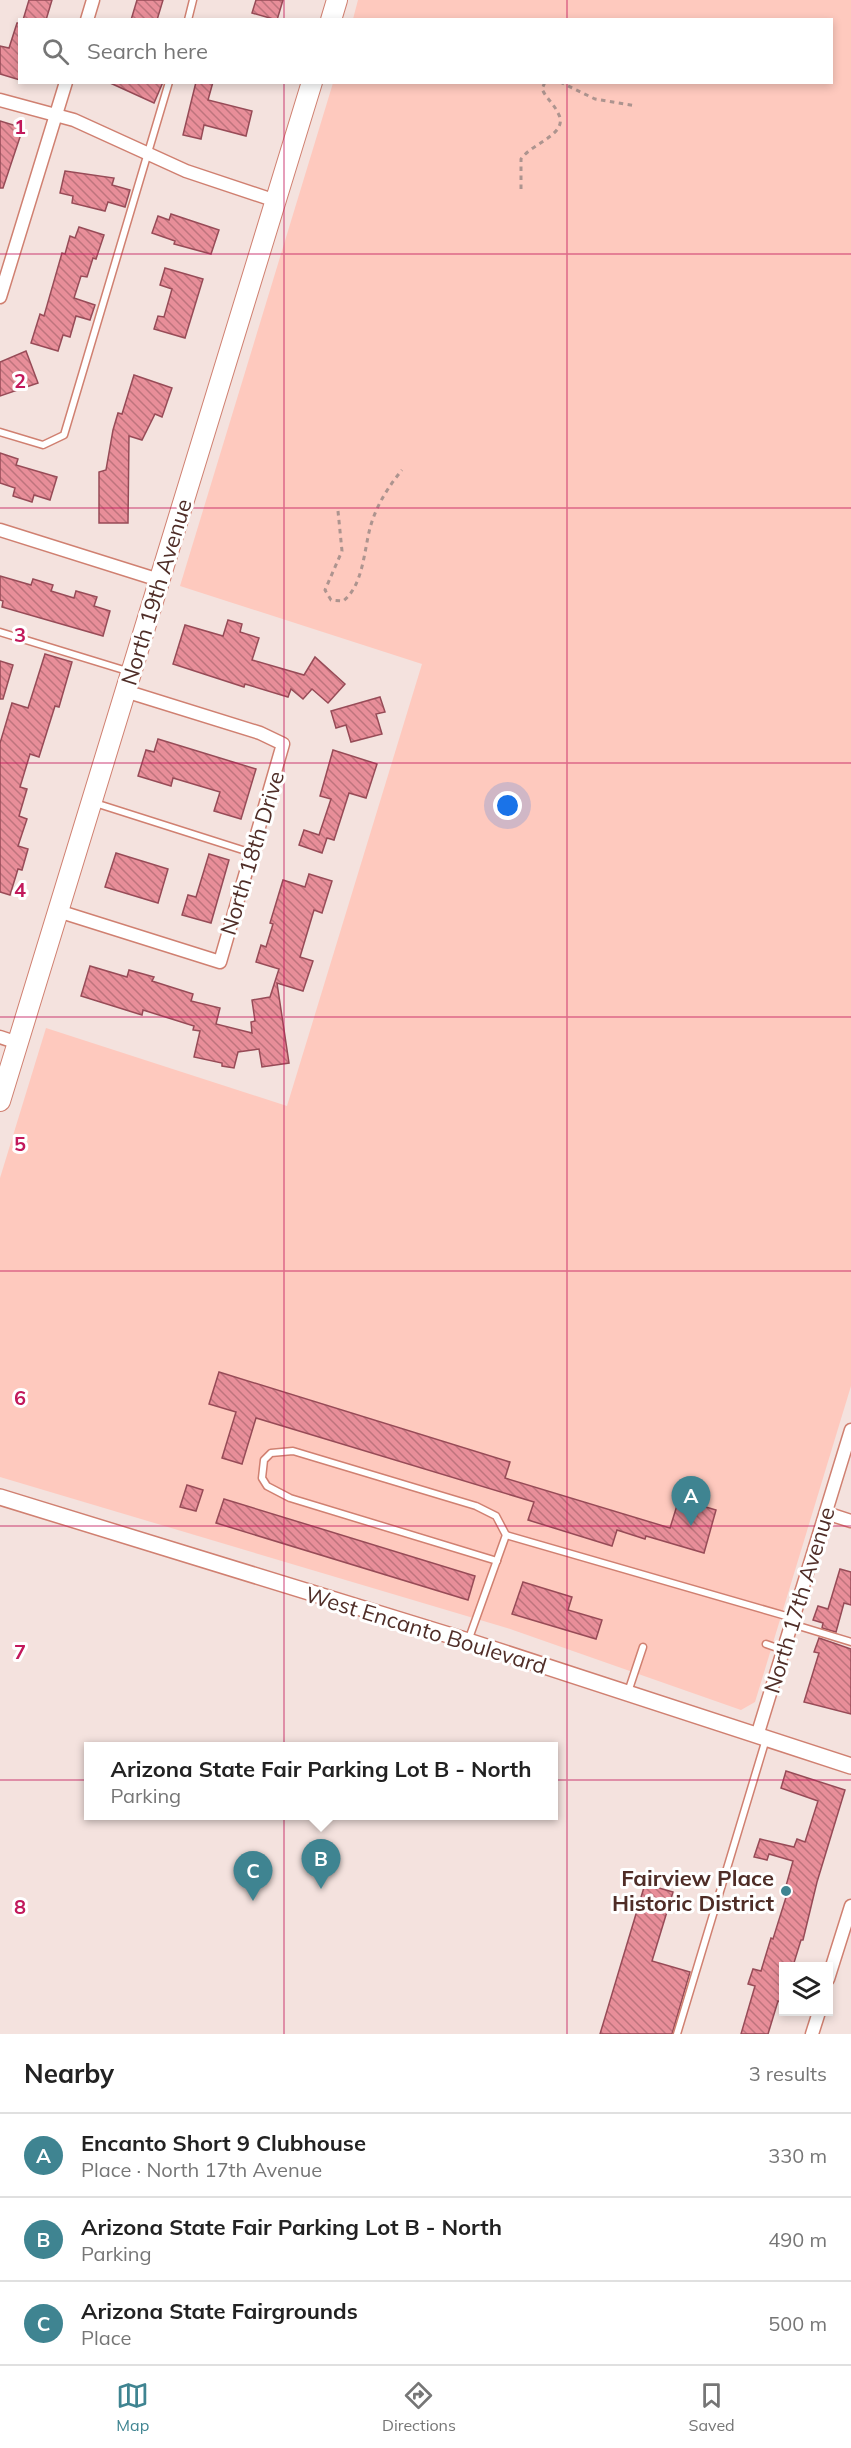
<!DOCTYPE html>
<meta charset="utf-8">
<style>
body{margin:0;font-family:Mulish,sans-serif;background:#f6f6f6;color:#222}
.controls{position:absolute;right:18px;bottom:18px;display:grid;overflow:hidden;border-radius:0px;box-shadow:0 3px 9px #0003}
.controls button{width:54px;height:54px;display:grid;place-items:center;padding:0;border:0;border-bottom:2px solid #e0e0e0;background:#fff;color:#222;font:30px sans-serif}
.you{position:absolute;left:508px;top:806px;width:21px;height:21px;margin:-15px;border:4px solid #fff;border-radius:50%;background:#1a73e8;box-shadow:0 0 0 9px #1a73e833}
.badge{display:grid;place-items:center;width:39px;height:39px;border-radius:50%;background:#3f8491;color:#fff;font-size:20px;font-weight:700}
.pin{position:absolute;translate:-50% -50px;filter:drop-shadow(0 2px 3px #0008)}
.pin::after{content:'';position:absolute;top:32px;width:21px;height:18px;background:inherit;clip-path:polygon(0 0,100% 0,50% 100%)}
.popup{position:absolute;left:84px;top:1742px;width:474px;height:78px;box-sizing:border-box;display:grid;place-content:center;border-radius:0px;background:#fff;filter:drop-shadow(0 2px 4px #0005);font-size:20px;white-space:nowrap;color:#767676}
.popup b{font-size:22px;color:#222}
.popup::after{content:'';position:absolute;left:50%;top:100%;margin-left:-12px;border:12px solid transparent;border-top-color:#fff}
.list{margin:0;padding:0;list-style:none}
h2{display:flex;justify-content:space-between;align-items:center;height:78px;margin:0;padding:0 24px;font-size:26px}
h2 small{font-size:20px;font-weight:400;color:#767676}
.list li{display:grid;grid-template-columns:39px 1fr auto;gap:18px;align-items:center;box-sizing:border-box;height:84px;padding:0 24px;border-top:2px solid #e0e0e0}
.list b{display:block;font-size:22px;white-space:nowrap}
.list p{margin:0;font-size:20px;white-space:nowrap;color:#767676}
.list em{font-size:20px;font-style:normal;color:#767676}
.icon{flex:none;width:33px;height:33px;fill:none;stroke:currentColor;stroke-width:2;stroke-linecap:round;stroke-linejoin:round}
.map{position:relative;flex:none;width:851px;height:2034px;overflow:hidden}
.search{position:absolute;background:#fff;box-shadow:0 3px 9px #0003;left:18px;right:18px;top:18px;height:66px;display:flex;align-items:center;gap:15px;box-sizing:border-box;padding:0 21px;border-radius:0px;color:#767676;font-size:22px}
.sheet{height:330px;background:#fff}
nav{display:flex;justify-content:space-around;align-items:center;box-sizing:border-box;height:84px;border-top:2px solid #e0e0e0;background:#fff;font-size:16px;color:#767676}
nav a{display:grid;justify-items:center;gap:3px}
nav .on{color:#3f8491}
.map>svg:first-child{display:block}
</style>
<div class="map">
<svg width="851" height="2034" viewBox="0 0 851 2034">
<defs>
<pattern id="building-back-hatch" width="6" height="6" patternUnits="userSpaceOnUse" patternTransform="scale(1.5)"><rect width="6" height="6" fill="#e88e99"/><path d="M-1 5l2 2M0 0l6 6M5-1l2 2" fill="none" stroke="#be747d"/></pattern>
</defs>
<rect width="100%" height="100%" fill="#f4e2de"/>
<!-- green -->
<polygon fill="#fec9be" points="358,0 851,0 851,1386 755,1702 741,1710 507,1628 0,1477 0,1178 46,1028 287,1106 422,664 180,586 333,83 832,82 832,20 353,19"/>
<!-- building -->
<g fill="url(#building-back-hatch)" stroke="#974b57" stroke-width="1.5">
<polygon points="29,0 52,0 46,20 23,20"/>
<polygon points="137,0 163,0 157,20 131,20"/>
<polygon points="256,0 283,0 277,20 252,13"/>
<polygon points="17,23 20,23 20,80 0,74 0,46 9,48"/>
<polygon points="108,82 163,82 154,103"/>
<polygon points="196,82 213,82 208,100 252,111 246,136 204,125 201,139 183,135"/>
<polygon points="0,121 23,128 3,188 0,188"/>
<polygon points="65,171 114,178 112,185 130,190 125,207 108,202 105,211 72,203 73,196 60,193"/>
<polygon points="171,214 219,230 211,254 174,244 175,241 152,233 158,216 169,220"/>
<polygon points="79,227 104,235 96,259 93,258 87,277 81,276 74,298 95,305 90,320 76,316 70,337 63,335 58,351 31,343 40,314 44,316 62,253 65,254 70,236 75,238"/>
<polygon points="165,268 203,279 185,338 154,329 158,316 164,317 172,289 160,285"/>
<polygon points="26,351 38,383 0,396 0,362"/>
<polygon points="134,375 172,388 162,417 155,414 142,440 129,436 128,523 99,523 99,472 106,470 113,430 118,413 122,414"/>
<polygon points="0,453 18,459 16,465 57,477 50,500 34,495 32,502 13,496 15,488 0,483"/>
<polygon points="0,576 31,585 33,579 53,585 51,591 74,598 76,591 97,597 94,606 110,611 103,636 2,607 3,601 0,600"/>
<polygon points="228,620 242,624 240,632 259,638 252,660 304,675 315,657 345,684 328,703 312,689 303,699 291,689 288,697 245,684 244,687 173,664 185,625 223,636"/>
<polygon points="45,654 72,662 59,707 55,706 39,757 30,754 20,787 27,789 19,816 27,819 18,846 28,849 22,870 18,869 10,895 0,892 0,743 12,703 28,708"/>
<polygon points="0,661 13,665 3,699 0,699"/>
<polygon points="380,697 385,712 376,714 382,734 351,742 346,725 336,728 331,711"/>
<polygon points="158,739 256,769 241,819 214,811 220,792 173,778 171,786 138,776 146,750 154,752"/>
<polygon points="333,750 377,764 366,798 349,793 334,840 327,838 322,853 299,845 304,830 319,835 331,799 320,796"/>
<polygon points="116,853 168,869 158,903 105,887"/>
<polygon points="209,854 229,860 211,923 182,915 188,895 196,897"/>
<polygon points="309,874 332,881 322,913 314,910 300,957 313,961 303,991 277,983 289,1063 262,1067 259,1049 238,1052 234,1068 222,1066 222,1063 194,1057 200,1031 193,1030 194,1026 143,1010 142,1015 81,996 90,966 127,977 129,970 154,977 152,981 193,994 191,1001 220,1008 216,1024 252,1033 251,1022 255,1021 252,1000 270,997 279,969 256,962 261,945 266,947 273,924 270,923 283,880 305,887"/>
<polygon points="219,1372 510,1462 505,1478 670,1528 679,1499 716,1510 704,1553 646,1536 645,1539 617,1530 612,1546 528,1520 534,1502 256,1418 242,1464 222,1458 236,1412 209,1404"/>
<polygon points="187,1485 203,1490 196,1511 180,1507"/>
<polygon points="224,1499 475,1576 468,1600 216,1523"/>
<polygon points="840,1569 851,1572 851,1605 844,1603 836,1632 822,1628 823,1623 813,1620 818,1606 828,1609"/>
<polygon points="523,1582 572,1597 568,1610 602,1620 596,1639 512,1614"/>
<polygon points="819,1638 851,1649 851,1714 804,1702 819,1653 814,1652"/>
<polygon points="786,1771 845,1790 817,1882 803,1940 801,1940 793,1966 783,1966 783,2003 778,2001 768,2034 741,2034 755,1986 748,1984 753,1969 761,1971 771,1938 773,1939 787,1894 784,1893 793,1861 769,1854 767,1860 754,1857 760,1839 794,1847 797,1839 805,1842 818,1801 781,1788"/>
<polygon points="645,1884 673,1892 652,1961 690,1972 672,2034 600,2034"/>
</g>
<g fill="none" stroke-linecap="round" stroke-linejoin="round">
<defs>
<g id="service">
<polyline points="188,20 193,0"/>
<polyline points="0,432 43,445 64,435 169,82"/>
<polyline points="0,632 127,671"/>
<polyline points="95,803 252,853"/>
<polyline points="497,1561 290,1498 267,1486 262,1478 264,1460 271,1453 293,1451 476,1506 496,1516 506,1535"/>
<polyline points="792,1624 851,1642"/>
<polyline points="468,1641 506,1535 793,1618"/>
<polyline points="766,1644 783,1650"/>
<polyline points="628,1692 643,1647"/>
<polyline points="677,2034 766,1739"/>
</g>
<g id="minor">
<polyline points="87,20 93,0"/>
<polyline points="0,100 74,120 186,171 276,201"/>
<polyline points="0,297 66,82"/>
<polyline points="0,530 159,580"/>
<polyline points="58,911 220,962 283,744 260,733 125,691"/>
<polyline points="0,1037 18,1043"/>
<polyline points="826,1513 851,1521"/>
<polyline points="757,1736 851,1430"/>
<polyline points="828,1979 851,1906"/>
<polyline points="812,2034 819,2012"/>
</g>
<polyline id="tertiary" points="0,1497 468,1641 851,1766"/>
<g id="primary">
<polyline points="331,20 337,0"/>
<polyline points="0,1101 312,82"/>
</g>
</defs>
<!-- service casing -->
<use href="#service" stroke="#d08071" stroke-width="9"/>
<!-- minor casing -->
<use href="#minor" stroke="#d08071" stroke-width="15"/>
<!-- tertiary casing -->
<use href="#tertiary" stroke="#d08071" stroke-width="18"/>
<!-- primary casing -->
<use href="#primary" stroke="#d08071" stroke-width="22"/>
<!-- path -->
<g stroke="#ad948f" stroke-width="3" stroke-dasharray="4.5 4.5" stroke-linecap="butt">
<polyline points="560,82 595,99 636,106"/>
<path d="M 521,189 L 521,159 C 533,142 570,134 558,113 C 554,104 546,98 542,89 L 545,82"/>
<path d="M 338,511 L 342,551 L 325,590 L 331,600 L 343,601 C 363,586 364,551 370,528 C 376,506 388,487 402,470"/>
</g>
<!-- service -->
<use href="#service" stroke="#fff" stroke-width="6"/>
<!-- minor -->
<use href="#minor" stroke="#fff" stroke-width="12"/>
<!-- tertiary -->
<use href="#tertiary" stroke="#fff" stroke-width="15"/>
<!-- primary -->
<use href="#primary" stroke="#fff" stroke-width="20"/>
</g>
<!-- grid -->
<path fill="none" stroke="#c2185b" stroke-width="1.5" stroke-opacity="0.55" d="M 284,0 L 284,20M 567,0 L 567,20M 284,82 L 284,2034M 567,82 L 567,2034M 0,254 L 851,254M 0,508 L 851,508M 0,763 L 851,763M 0,1017 L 851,1017M 0,1271 L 851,1271M 0,1526 L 851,1526M 0,1780 L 851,1780"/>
<!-- markers -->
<circle fill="#3f8491" stroke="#fff" stroke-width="2" cx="786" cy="1891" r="6"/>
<g text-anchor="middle" stroke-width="6" stroke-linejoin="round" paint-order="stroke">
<!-- street labels -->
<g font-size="22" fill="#4f2d27" stroke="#fff">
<text transform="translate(156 592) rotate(-73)" y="8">North 19th Avenue</text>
<text transform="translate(252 853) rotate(-73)" y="8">North 18th Drive</text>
<text transform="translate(799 1600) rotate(-73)" y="8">North 17th Avenue</text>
<text transform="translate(426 1630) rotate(17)" y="8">West Encanto Boulevard</text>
</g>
<!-- poi labels -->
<g font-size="22" font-weight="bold" fill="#4f2d27" stroke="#fff" text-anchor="end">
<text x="774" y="1886">Fairview Place<tspan x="774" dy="25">Historic District</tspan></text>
</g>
</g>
<g font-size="20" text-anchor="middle" font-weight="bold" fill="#c2185b" stroke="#fff" stroke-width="6" stroke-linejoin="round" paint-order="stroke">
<text x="20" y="134">1</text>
<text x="20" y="388">2</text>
<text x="20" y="642">3</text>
<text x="20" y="897">4</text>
<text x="20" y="1151">5</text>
<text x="20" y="1405">6</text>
<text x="20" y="1659">7</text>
<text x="20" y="1914">8</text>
</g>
</svg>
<div class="controls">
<button><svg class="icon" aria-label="layers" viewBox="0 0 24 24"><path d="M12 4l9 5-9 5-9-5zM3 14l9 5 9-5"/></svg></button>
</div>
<div class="you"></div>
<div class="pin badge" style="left:691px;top:1526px">A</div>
<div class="pin badge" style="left:321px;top:1889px">B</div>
<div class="popup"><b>Arizona State Fair Parking Lot B - North</b>Parking</div>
<div class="pin badge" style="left:253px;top:1901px">C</div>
<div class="search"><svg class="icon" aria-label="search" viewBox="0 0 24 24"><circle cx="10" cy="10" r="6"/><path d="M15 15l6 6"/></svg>Search here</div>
</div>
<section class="sheet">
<h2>Nearby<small>3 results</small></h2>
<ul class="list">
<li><span class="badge">A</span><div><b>Encanto Short 9 Clubhouse</b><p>Place · North 17th Avenue</p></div><em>330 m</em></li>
<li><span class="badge">B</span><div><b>Arizona State Fair Parking Lot B - North</b><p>Parking</p></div><em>490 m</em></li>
<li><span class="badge">C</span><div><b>Arizona State Fairgrounds</b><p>Place</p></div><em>500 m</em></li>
</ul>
</section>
<nav>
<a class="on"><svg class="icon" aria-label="map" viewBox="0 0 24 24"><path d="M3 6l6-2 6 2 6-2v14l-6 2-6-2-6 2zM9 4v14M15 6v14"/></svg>Map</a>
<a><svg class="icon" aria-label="directions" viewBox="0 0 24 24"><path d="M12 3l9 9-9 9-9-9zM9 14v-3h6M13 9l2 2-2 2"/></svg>Directions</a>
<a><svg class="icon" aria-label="saved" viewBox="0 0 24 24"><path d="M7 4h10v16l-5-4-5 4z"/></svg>Saved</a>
</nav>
